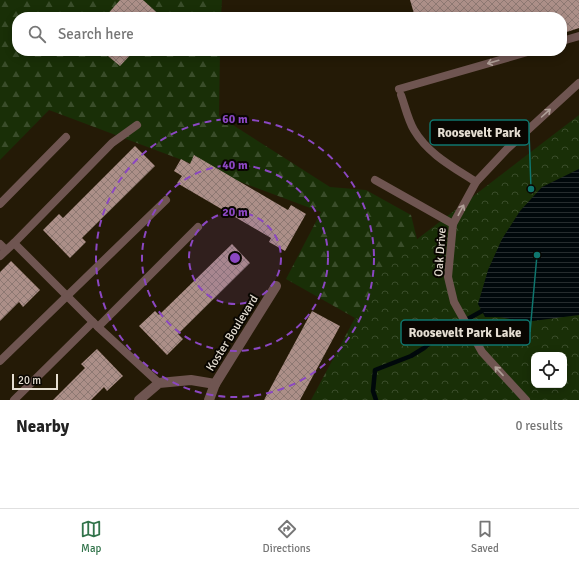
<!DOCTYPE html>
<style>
body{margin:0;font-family:Signika,sans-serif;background:#f2f2f2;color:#222}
.controls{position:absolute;right:12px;bottom:12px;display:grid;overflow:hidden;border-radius:8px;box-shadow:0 2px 10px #0003}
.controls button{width:36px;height:36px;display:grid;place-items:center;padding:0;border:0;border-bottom:1px solid #e0e0e0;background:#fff;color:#222;font:20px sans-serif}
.scale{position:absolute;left:12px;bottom:10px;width:46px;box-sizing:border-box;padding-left:4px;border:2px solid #e5ded2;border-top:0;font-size:11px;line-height:14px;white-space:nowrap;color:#e5ded2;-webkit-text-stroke:3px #090601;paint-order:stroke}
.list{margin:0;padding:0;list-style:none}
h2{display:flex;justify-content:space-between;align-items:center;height:52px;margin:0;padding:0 16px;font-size:17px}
h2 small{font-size:13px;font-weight:400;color:#767676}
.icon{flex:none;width:22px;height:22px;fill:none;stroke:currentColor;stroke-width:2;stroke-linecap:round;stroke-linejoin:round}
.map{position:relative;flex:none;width:579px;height:400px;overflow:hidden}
.search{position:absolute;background:#fff;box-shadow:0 2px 10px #0003;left:12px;right:12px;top:12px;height:44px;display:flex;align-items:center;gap:10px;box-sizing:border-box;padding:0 14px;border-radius:16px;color:#767676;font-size:15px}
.sheet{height:108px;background:#fff}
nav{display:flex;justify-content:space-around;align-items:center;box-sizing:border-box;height:56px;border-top:1px solid #e0e0e0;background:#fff;font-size:11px;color:#767676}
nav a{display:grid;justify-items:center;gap:2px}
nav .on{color:#31734a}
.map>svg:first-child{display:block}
</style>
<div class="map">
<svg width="579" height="400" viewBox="0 0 579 400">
<defs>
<pattern id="forest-firs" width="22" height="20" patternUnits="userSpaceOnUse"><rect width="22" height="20" fill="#192f07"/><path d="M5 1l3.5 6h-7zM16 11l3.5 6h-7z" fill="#3a4d2a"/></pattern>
<pattern id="park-crowns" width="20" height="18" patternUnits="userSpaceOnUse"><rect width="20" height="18" fill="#192f07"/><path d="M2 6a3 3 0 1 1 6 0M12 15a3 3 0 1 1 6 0" fill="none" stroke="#3a4d2a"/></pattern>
<pattern id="water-rules" width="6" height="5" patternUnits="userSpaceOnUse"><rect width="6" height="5" fill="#00080b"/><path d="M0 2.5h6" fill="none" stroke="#252c2e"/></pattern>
<pattern id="building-cross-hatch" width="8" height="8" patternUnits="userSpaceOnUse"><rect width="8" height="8" fill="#ac8f88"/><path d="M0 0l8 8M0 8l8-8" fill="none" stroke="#8d7872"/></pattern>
</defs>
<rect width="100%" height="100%" fill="#241a06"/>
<!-- forest -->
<polygon fill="url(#forest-firs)" points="0,0 222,0 221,17 17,17 17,51 220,51 219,116 330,187 366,190 411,215 417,239 411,400 311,400 355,318 286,279 321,212 49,110 0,160"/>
<!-- park -->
<path fill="url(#park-crowns)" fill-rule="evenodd" d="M 579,115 L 579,400 L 313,400 L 386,263 ZM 534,355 L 564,355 L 564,385 L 534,385 Z"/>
<!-- water -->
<polygon fill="url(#water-rules)" points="579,169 579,315 525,322 499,317 485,317 478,304 488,270 502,239 520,211 542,187"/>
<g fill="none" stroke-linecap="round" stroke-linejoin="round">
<!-- stream -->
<polyline stroke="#00080b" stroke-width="4.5" points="376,400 373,391 375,370 411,356 424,348 441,334 482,311"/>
</g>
<!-- building -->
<g fill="url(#building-cross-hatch)">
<polygon points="120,0 143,0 162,17 105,17"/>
<polygon points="410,0 579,0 579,28 567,32 562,17 415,17"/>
<polygon points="102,51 134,51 120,66"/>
<polygon points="135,146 155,166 82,238 86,242 70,258 43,230 59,214 63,218"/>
<polygon points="194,155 288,210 291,205 306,214 285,251 269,242 271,238 177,183 182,176 174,171 181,159 190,164"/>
<polygon points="232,244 250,263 178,334 183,339 167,355 139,326 155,311 159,315"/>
<polygon points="11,261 40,290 23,307 19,302 0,321 0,272"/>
<polygon points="312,311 340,326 300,400 264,400"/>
<polygon points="97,349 123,376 107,391 104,387 91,400 53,400 85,368 81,364"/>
</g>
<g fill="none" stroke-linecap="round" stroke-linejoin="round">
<!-- service -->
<g stroke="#6f5551" stroke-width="8">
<polyline points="562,41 579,36"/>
<polyline points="399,89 531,51"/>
<path d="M 401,95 C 405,106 408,120 414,130 C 428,154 453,167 476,182"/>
<polyline points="375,180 453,224"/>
<polyline points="0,204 66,137"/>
<polyline points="14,243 112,143 137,125"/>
<polyline points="0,244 6,250"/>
<polyline points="0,256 14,243 98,327 159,383"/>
<polyline points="98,327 198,227"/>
<polyline points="0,361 166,200"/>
<polyline points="14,400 93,322"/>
<polyline points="526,400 482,352 454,302 448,277 453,224 476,182 507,149 579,83"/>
</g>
<!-- minor -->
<g stroke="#6f5551" stroke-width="10">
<polyline points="139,400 159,383 191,380 215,384 276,286"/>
<polyline points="209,400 215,384"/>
</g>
</g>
<!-- one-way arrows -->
<defs><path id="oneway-shaft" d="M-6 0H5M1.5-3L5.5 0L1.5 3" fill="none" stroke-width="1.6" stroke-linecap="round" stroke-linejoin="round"/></defs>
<g stroke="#b0a098">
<use href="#oneway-shaft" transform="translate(493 62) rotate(164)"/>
<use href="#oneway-shaft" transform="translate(546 113) rotate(-42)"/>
<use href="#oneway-shaft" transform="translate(461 210) rotate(-62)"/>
<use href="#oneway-shaft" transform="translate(499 371) rotate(-133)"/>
</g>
<!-- distance rings -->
<circle cx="235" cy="258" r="46" fill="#8b47c2" fill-opacity=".12"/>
<g fill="none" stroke="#8b47c2" stroke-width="2" stroke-dasharray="7 5">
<circle cx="235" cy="258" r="46"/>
<circle cx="235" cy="258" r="93"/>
<circle cx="235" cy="258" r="139"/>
</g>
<g text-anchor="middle" stroke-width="4" stroke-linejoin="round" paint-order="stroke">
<!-- street labels -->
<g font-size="12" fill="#e5ded2" stroke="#090601">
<text transform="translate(440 252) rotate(-86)" y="4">Oak Drive</text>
<text transform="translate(232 333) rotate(-58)" y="4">Koster Boulevard</text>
</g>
</g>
<circle cx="235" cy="258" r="6" fill="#8b47c2" stroke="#090601" stroke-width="2"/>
<g font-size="12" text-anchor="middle" font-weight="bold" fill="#8b47c2" stroke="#090601" stroke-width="4" stroke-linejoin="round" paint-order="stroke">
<text x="235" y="123">60 m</text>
<text x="235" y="169">40 m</text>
<text x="235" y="216">20 m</text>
</g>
<!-- callouts -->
<path fill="none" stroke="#0f766e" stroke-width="1.5" d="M531 189L529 132M537 255L530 332"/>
<g fill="#0f766e" stroke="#090601" stroke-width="1.5">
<circle cx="531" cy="189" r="4"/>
<circle cx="537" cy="255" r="4"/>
</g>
<g fill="#090601" stroke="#0f766e" stroke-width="1.5">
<rect x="430" y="120" width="99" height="25" rx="4"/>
<rect x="401" y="320" width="129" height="25" rx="4"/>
</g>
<g font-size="13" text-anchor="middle" font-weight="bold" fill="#e5ded2">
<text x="479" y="137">Roosevelt Park</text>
<text x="465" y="337">Roosevelt Park Lake</text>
</g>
</svg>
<div class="controls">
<button><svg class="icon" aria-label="locate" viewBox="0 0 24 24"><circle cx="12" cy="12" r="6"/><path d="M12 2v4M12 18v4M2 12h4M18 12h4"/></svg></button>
</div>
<div class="scale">20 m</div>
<div class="search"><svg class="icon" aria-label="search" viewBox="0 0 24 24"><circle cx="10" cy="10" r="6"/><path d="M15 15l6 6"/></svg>Search here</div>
</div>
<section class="sheet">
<h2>Nearby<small>0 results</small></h2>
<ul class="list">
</ul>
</section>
<nav>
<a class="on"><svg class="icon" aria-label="map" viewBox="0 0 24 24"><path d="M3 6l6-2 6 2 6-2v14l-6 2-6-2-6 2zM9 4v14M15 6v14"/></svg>Map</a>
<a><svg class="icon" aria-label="directions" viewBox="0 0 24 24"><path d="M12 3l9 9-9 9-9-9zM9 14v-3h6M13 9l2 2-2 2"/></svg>Directions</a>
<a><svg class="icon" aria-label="saved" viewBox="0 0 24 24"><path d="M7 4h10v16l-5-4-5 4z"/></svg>Saved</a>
</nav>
